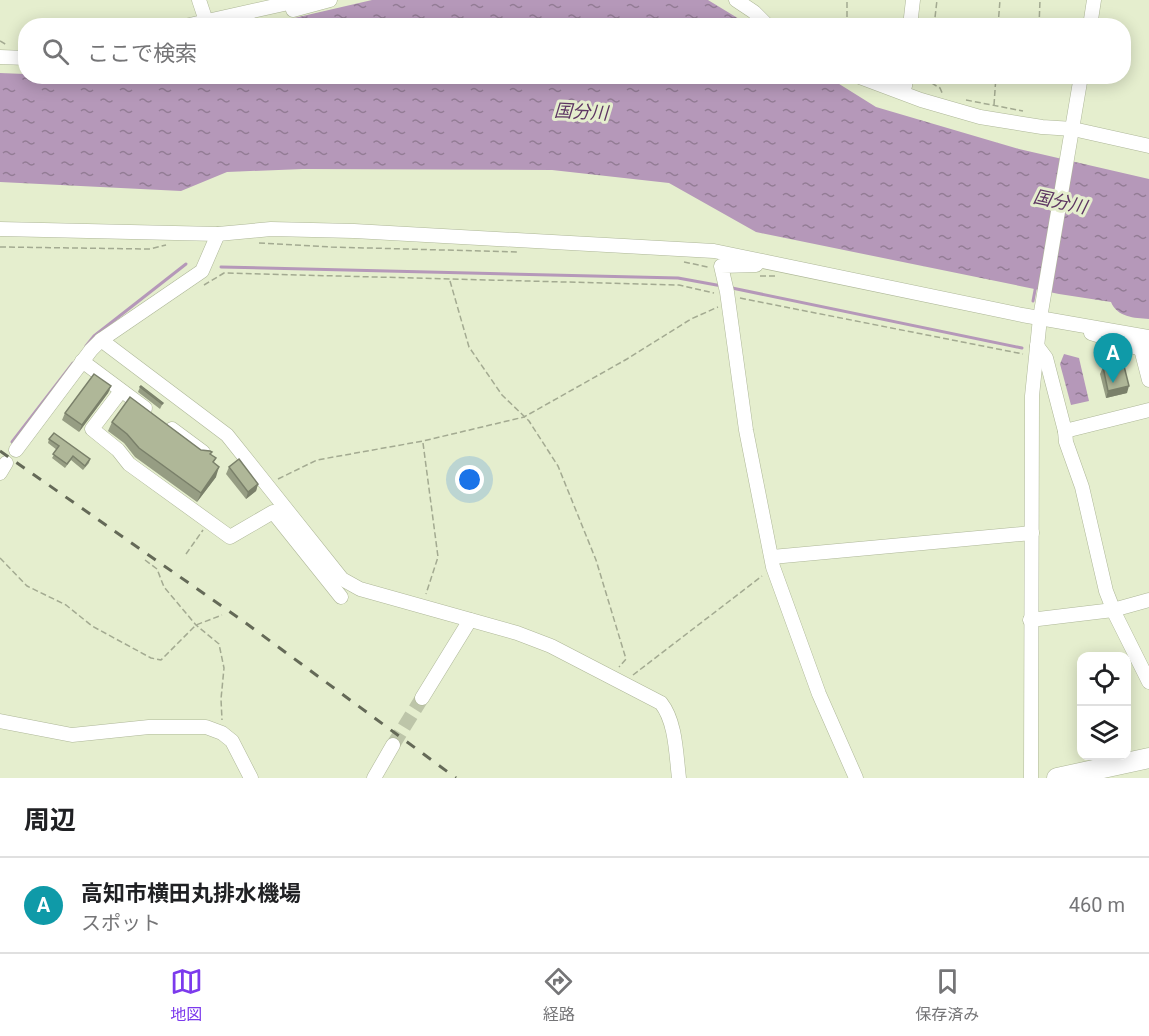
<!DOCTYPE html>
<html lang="ja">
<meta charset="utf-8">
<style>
body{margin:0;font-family:Roboto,"Noto Sans JP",sans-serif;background:#f2f2f2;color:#202124}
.controls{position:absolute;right:18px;bottom:18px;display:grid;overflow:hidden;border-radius:12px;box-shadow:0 3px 15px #0003}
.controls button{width:54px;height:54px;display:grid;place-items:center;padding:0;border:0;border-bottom:2px solid #e0e0e0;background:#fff;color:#202124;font:30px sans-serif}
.you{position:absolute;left:470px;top:480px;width:21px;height:21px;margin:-15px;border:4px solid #fff;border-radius:50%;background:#1a73e8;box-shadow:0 0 0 9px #1a73e833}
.badge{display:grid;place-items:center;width:39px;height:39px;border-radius:50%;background:#7c3aed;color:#fff;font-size:20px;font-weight:700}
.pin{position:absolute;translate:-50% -50px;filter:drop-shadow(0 2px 3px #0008)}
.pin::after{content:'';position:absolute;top:32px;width:21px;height:18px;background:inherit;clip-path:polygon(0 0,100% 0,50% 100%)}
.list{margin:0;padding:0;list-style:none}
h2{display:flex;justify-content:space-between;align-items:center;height:78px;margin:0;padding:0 24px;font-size:26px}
h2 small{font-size:20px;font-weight:400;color:#757577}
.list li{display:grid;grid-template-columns:39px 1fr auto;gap:18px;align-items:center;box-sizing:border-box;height:96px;padding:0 24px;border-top:2px solid #e0e0e0}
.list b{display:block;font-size:22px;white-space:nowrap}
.list p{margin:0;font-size:20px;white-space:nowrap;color:#757577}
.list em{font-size:20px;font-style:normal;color:#757577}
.icon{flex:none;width:33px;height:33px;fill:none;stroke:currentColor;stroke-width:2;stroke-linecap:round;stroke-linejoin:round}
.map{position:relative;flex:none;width:1149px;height:778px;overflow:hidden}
.search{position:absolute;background:#fff;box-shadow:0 3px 15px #0003;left:18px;right:18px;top:18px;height:66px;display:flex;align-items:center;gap:15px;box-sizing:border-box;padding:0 21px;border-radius:24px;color:#757577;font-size:22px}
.sheet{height:174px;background:#fff}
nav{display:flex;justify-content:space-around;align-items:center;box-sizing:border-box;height:84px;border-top:2px solid #e0e0e0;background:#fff;font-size:16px;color:#757577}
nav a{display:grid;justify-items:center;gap:3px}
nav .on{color:#7c3aed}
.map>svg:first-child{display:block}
</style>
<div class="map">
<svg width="1149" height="778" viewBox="0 0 1149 778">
<defs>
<pattern id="water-ripples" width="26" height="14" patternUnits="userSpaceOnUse" patternTransform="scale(1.5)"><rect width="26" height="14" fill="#b598b9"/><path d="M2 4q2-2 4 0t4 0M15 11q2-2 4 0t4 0" fill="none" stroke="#937c95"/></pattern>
</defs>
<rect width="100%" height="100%" fill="#e5eece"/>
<!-- water -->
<g fill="url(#water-ripples)">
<polygon points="372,0 708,0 749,25 264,25"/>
<path d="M 0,73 L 25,74 L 26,76 L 828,77 L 876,107 L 1019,149 L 1149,179 L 1149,319 C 1134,318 1117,317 1111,302 L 1059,294 L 756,232 L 669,183 L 552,170 L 303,169 L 227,172 L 181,191 L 0,182 Z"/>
<polygon points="1064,354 1079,358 1089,401 1071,405 1060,364"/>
</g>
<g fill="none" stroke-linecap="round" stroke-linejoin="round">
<!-- stream -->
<g stroke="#b598b9" stroke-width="3">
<polyline points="221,267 678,278 722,286"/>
<polyline points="732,288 1022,348"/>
<polyline points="1033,301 1036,285"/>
<polyline points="86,346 94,336 186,264"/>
<polyline points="12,442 73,363"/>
</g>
<!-- minor-tunnel -->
<polyline stroke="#bdc5a9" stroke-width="14" stroke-dasharray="14 7" stroke-linecap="butt" points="393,745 422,698"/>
<defs>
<g id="minor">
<polyline points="199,0 206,21"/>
<polyline points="736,0 754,12 768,26"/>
<polyline points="293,10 330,0"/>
<polyline points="185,26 302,0"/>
<polyline points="910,26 913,0"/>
<polyline points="1090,26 1094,0"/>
<polyline points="0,57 26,58"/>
<polyline points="857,76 921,100 980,117 1042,127 1073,129 1149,146"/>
<polyline points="905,86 906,76"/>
<polyline points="0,229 218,234 271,229 354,231 714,251 1022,315 1149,337"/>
<polyline points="756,265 721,266 727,292 746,430 773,567 819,694 856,778"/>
<polyline points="1091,333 1141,349"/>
<path d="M 101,340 L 227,435 L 342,579 L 360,589 L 517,633 L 551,646 L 661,703 C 676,722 676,754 679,778"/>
<polyline points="1037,346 1046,358 1065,431 1149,410"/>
<polyline points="1148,350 1141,349 1149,380"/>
<polyline points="82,361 145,408"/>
<polyline points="121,391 92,429 118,450 129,464 230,537 273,512 341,597"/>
<polyline points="172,429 203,452"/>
<polyline points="1065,431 1066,442 1082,487 1106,591 1115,614 1149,682"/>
<polyline points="16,450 91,350 101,340 202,271 218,234"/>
<polyline points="0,473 6,463"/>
<polyline points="772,557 1032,533"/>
<polyline points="1030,620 1113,610 1149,600"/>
<polyline points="422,698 470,620"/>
<polyline points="0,721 72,735 149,727 206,727 222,733 232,741 251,778"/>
<polyline points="374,778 393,745"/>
<polyline points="1031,778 1032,396 1040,318 1081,76"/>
</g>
<polyline id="highway" points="1057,778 1149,758"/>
</defs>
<!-- minor casing -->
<use href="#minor" stroke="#aeb798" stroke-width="15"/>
<!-- highway casing -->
<use href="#highway" stroke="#aeb798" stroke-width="21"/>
<!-- path -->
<g stroke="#a3aa91" stroke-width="1.5" stroke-dasharray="6 3" stroke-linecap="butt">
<polyline points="847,26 847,0"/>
<polyline points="934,26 937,0"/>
<polyline points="998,26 1000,0"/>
<polyline points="1039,26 1040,0"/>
<polyline points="0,41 7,45"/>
<polyline points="929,76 928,81 940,88 943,95"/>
<polyline points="966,100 1023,111"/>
<polyline points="994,105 996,76"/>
<polyline points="259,243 331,247 518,252"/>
<polyline points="0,247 150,249 166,245"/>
<polyline points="684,262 708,267"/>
<polyline points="760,276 776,276"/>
<polyline points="450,281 469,347 502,395 529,421 558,466 596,560 626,659 619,667"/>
<polyline points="204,285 224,273 679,285 714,293"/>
<polyline points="740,298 1023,354"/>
<polyline points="423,443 438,557 426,594"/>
<polyline points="278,479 317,460 423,441 524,417 627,359 691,319 718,307"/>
<polyline points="186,554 203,530"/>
<polyline points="0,558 27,586 66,605 92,626 151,658 161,660 196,625 222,615"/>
<polyline points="145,560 157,569 164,587 196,625 219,644 224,668 221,699 222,720"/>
<polyline points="633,675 762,576"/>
</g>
<!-- minor -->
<use href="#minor" stroke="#fff" stroke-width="14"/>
<!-- highway -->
<use href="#highway" stroke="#fff" stroke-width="20"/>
<!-- rail -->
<polyline stroke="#646957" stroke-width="3" stroke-dasharray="10 10" stroke-linecap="butt" points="0,451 243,621 456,778"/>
</g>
<!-- wall -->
<g fill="#969d83">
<polygon points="1103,367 1127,393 1106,398 1100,374"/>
<polygon points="111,386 108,393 79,432 62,420 65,413"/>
<polygon points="140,387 163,403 160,409 138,392"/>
<polygon points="112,422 201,450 211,455 214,463 216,477 197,502 135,457 124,443 108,431"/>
<polygon points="49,439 90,459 89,463 83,470 71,460 65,468 52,458 57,450 48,443"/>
<polygon points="229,467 258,484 256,491 246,499 226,474"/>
</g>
<!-- shaded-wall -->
<g fill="#7a806a">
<polygon points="111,386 108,393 79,432 82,425"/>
<polygon points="1129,386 1127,393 1106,398 1108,391"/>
<polygon points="219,467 216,477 197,502 201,493"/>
<polygon points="258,484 256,491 246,499 248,492"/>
</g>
<!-- building -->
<g fill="#afb798" stroke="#7a806a" stroke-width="1.5">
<polygon points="1123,362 1129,386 1108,391 1103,367"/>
<polygon points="94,374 111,386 82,425 65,413"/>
<polygon points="141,386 163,403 162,404 140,387"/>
<polygon points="130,397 201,450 210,451 212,452 210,454 216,458 213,462 219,467 201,493 139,448 127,434 112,422"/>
<polygon points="54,433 90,459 85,466 73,456 67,464 53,454 59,446 49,439"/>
<polygon points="239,459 258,484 248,492 229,467"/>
</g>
<g text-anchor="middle" stroke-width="6" stroke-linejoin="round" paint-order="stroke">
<!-- water labels -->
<g font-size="18" font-style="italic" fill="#5d3562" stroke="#e5eece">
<text transform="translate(581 112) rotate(3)" y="6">国分川</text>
<text transform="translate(1060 202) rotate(12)" y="6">国分川</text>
</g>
</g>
</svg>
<div class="controls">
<button><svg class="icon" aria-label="locate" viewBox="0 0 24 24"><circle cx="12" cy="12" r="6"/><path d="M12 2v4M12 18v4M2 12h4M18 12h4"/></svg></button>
<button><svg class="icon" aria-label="layers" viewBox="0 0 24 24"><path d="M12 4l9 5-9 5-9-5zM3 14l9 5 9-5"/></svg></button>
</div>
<div class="you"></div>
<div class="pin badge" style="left:1113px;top:383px;background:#0f9aa8">A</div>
<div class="search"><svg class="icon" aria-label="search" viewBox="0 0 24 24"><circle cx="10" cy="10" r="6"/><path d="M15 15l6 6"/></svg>ここで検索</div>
</div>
<section class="sheet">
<h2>周辺<small></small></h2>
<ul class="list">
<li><span class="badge" style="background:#0f9aa8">A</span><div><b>高知市横田丸排水機場</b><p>スポット</p></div><em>460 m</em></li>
</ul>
</section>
<nav>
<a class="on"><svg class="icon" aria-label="map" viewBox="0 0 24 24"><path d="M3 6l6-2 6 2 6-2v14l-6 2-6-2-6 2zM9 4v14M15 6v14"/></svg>地図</a>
<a><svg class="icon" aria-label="directions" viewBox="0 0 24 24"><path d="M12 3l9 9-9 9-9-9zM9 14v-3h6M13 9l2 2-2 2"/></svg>経路</a>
<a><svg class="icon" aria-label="saved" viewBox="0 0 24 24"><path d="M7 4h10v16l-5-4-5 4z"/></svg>保存済み</a>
</nav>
